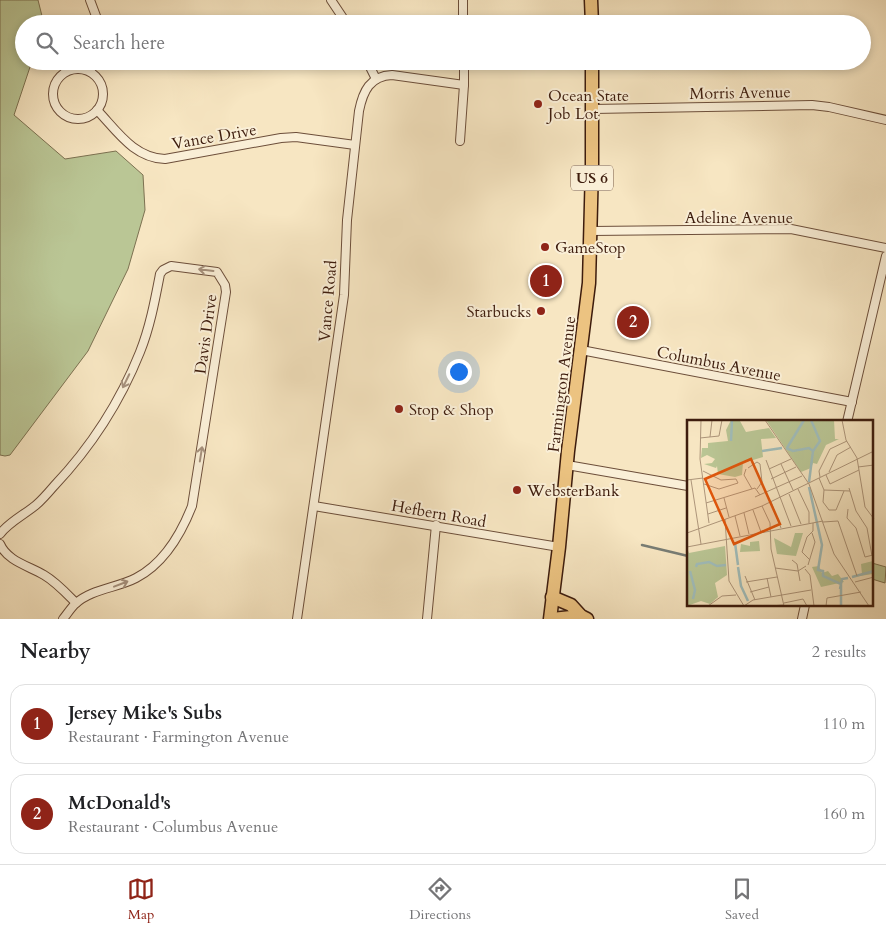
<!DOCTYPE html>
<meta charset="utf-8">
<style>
body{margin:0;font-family:Cardo,serif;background:#f6f6f6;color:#202124}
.you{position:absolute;left:458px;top:371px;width:18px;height:18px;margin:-12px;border:4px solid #fff;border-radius:50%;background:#1a73e8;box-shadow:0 0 0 8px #1a73e833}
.badge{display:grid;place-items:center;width:32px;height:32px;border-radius:50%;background:#8f2418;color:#fff;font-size:16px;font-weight:700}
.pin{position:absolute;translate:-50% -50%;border:2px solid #fff;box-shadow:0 1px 5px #0006}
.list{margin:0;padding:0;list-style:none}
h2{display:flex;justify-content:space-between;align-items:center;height:65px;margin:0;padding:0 20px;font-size:21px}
h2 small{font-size:16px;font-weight:400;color:#757577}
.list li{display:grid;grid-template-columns:32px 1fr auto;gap:15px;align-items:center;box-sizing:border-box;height:80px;margin:0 10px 10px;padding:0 10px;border:1px solid #e0e0e0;border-radius:15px}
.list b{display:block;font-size:19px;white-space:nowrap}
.list p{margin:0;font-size:16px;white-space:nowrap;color:#757577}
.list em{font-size:16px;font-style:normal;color:#757577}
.icon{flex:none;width:28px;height:28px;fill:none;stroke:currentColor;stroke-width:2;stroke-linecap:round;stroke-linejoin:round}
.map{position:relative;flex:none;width:886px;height:619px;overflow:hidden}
.search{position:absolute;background:#fff;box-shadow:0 2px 8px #0003;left:15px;right:15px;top:15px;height:55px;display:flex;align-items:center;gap:12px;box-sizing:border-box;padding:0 18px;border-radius:28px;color:#757577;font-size:19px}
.sheet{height:245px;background:#fff}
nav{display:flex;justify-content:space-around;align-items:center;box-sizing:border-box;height:70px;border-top:1px solid #e0e0e0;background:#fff;font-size:14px;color:#757577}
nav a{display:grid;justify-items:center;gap:2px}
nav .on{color:#8f2418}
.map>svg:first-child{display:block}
</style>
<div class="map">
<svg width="886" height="619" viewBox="0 0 886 619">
<rect width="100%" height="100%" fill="#f7e6c2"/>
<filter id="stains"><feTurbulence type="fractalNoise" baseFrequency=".004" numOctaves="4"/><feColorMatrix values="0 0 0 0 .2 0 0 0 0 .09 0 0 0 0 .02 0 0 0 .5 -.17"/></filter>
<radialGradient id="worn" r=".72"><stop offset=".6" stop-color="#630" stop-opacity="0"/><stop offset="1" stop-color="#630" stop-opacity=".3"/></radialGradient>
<!-- green -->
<g fill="#bac695" stroke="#7c7151">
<polygon points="0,0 38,0 44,24 24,24 24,61 32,61 14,115 65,159 116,151 143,175 145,210 128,269 88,351 10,455 5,456 0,455"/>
<polygon points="872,563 886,567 885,583 872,579"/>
</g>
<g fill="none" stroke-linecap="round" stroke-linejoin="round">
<!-- stream -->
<polyline stroke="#787d75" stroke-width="2.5" points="642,545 688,556"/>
<defs>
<g id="minor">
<polyline points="90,0 99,24"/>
<polyline points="331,0 347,24"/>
<polyline points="463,0 463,24"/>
<polyline points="367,61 376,79"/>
<circle cx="78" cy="94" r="25"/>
<polyline points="90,71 95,61"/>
<polyline points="593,109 812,105 829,107 886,120"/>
<path d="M 97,110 C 117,131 134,158 165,159 L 281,138 L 296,137 L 355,145"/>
<polyline points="460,141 464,85 464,61"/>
<polyline points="591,231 791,229 886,248"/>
<polyline points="581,350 852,402"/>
<polyline points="847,422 886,256"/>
<polyline points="567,465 688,486"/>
<polyline points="314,506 559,547"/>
<path d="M 0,534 C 9,522 24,515 36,505 C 42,500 48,493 54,486 C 91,447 120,402 140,352 C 150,327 155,300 160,274 L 163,270 L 171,266 L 217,272 L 225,285 L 226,292 L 192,506 C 181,534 163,564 136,578 C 117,588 91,589 75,604 C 71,608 67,614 63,619"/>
<path d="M 0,544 C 7,561 29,566 44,575 C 56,582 66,593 76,603"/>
<path d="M 297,619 L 344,295 L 347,220 L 359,111 C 363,91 370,76 392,75 L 464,85"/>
<polyline points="427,619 436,525"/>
<polyline points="802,619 805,605"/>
</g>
<g id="primary">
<polyline points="552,597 571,605 581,616 587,619"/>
<polyline points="552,619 581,616"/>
</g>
<g id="trunk">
<polyline points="591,0 592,24"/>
<polyline points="550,619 559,547 568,451 589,283 592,165 592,61"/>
</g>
</defs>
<!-- minor casing -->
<use href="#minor" stroke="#6c4e3a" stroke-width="10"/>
<!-- primary casing -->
<use href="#primary" stroke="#3d1c0d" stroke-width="15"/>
<!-- trunk casing -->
<use href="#trunk" stroke="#3d1c0d" stroke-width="15"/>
<!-- minor -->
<use href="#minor" stroke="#faefd7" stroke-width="8"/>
<!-- primary -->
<use href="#primary" stroke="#ecc381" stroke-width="12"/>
<!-- trunk -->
<use href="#trunk" stroke="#ecc381" stroke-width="12"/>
</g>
<!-- one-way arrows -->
<defs><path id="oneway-shaft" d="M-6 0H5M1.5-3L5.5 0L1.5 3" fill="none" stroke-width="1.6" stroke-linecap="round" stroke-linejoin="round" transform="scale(1.25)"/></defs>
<g stroke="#a5907c">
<use href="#oneway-shaft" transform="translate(206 270) rotate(-173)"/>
<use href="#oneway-shaft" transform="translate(126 381) rotate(116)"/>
<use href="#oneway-shaft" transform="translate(201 454) rotate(-81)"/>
<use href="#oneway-shaft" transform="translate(121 584) rotate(-21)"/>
</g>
<!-- markers -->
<g fill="#8f2418" stroke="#faefd7" stroke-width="2">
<circle cx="538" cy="104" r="5"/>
<circle cx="545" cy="247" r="5"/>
<circle cx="541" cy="311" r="5"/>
<circle cx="399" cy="409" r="5"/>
<circle cx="517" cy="490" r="5"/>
</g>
<g text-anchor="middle" stroke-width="4" stroke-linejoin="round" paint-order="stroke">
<!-- shield labels -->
<rect fill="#faefd7" stroke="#765b4a" stroke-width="1" x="571" y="165.5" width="42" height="25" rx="4"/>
<g font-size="15" font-weight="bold" fill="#3d1c0d">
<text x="592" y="183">US 6</text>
</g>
<!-- street labels -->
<g font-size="16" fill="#3d1c0d" stroke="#faefd7">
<text transform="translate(740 92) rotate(-1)" y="6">Morris Avenue</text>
<text transform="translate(214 136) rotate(-10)" y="6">Vance Drive</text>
<text x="739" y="223">Adeline Avenue</text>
<text transform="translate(327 301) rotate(-85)" y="6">Vance Road</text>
<text transform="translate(205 334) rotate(-82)" y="6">Davis Drive</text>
<text transform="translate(719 363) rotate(11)" y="6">Columbus Avenue</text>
<text transform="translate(561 384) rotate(-83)" y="6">Farmington Avenue</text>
<text transform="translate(439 513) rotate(10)" y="6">Hefbern Road</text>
</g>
<!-- poi labels -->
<g font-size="16" fill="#3d1c0d" stroke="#faefd7" text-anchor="start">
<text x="548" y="101">Ocean State<tspan x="548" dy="18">Job Lot</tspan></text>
<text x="555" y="253">GameStop</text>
<text x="531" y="317" text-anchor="end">Starbucks</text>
<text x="409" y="415">Stop &amp; Shop</text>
<text x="527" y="496">WebsterBank</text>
</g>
</g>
<!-- overview -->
<g transform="translate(687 420)">
<rect width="186" height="186" fill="#f7e6c2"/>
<path d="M 44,0 L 53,1 L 59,12 L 82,8 L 89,18 L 74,19 L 76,37 L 56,43 L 55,55 L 48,57 L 31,54 L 30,46 L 29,48 L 17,44 L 25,43 L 28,39 L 20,35 L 14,38 L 15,28 L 21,28 L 21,23 L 41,21 L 39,10 ZM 79,0 L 147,0 L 148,19 L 152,19 L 139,25 L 130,44 L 126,43 L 124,48 L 114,52 ZM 108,113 L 116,113 L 109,136 L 90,134 L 87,118 L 104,127 ZM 72,121 L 73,131 L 53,132 L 54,124 L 63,126 L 63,122 ZM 38,126 L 40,155 L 28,163 L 31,177 L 23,184 L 14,181 L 0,186 L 0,128 L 2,133 ZM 186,141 L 186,154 L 166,157 L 175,154 L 174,144 ZM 132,146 L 135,153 L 141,151 L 145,156 L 151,154 L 157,162 L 134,167 L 125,147 Z" fill="#bac695"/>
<path fill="none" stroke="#a0bdbb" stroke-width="2.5" d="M 44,21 L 45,0M 99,28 L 106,31 L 122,28 L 126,31M 100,28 L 117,0M 75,31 L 95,28M 122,62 L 126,31 L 133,21 L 124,0M 122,67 L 135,125 L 131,150 L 136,151 L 136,156 L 154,164 L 154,186M 48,123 L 51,145M 9,147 L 10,144 L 22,142 L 30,146 L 39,145M 51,147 L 54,166 L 61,181M 3,151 L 8,170 L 6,179M 165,157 L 187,151M 153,169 L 155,159 L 161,158"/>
<path fill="none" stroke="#ad957a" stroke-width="1" d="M 14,0 L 13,39 L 22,103M 78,0 L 122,64M 155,0 L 159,20 L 170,38 L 178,87 L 187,99M 23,17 L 25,0M 13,18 L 32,16 L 35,0M 79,40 L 104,106M 94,44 L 106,70M 171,47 L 187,45M 61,48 L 70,42 L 73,44 L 75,62 L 70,69M 59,49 L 57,55 L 65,69M 82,49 L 104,39M 16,51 L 34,60 L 49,59 L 51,63 L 32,69 L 17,64M 142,52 L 150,35 L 164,27M 139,55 L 143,64 L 172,50M 133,57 L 132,51 L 143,29 L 160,21M 132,58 L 137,70 L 136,82 L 142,90 L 149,90M 84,59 L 109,47M 0,60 L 16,58M 4,60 L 14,124M 122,64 L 147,134 L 182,186M 162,68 L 169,91 L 180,108 L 185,136M 111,69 L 122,92 L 122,103M 137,70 L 163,71M 102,74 L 114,104M 68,77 L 115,56M 37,78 L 42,97M 84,82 L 94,108M 19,83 L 68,68 L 73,75M 75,86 L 83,103 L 84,129 L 97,186M 161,89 L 160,98 L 169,108 L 178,137 L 186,135M 66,90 L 74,112M 149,90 L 157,71M 57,93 L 62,114M 21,94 L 39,88M 48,96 L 53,116M 38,99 L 42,161 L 57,186M 136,102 L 151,101 L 170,156M 0,113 L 75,86 L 187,31M 0,127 L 136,101M 105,140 L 110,144 L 113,161M 123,140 L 115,132 L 120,117 L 126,111 L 126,103M 121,145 L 128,122 L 125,113M 88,148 L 111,151 L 119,146M 118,149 L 123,155 L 127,186M 58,156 L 68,180M 80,158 L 84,177M 59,162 L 90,157M 168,162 L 187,157M 63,172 L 82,167M 97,183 L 116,179 L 120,186M 21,186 L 35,176 L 49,175M 57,186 L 66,180 L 124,170M 82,186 L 97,185M 139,186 L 140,178 L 174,172"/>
<path fill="#df560c" fill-opacity="0.15" stroke="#df560c" stroke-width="2.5" d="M 64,39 L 93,104 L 47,124 L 18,59 Z"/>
<rect width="186" height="186" fill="none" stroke="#3d1c0d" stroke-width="2.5"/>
</g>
<rect width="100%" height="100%" filter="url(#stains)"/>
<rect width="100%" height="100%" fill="url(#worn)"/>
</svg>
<div class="you"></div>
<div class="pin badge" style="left:546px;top:281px">1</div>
<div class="pin badge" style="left:633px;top:322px">2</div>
<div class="search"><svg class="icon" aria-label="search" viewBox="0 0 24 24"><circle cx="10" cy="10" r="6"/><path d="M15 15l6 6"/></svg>Search here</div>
</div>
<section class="sheet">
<h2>Nearby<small>2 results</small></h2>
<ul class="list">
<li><span class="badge">1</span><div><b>Jersey Mike's Subs</b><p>Restaurant · Farmington Avenue</p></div><em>110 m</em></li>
<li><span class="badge">2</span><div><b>McDonald's</b><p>Restaurant · Columbus Avenue</p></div><em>160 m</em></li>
</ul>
</section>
<nav>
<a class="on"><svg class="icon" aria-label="map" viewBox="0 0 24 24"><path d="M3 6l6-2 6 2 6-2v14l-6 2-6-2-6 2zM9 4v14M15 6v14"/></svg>Map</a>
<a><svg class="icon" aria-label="directions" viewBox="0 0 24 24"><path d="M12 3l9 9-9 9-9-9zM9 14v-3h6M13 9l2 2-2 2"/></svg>Directions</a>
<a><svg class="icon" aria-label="saved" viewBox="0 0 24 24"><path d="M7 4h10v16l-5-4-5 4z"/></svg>Saved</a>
</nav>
